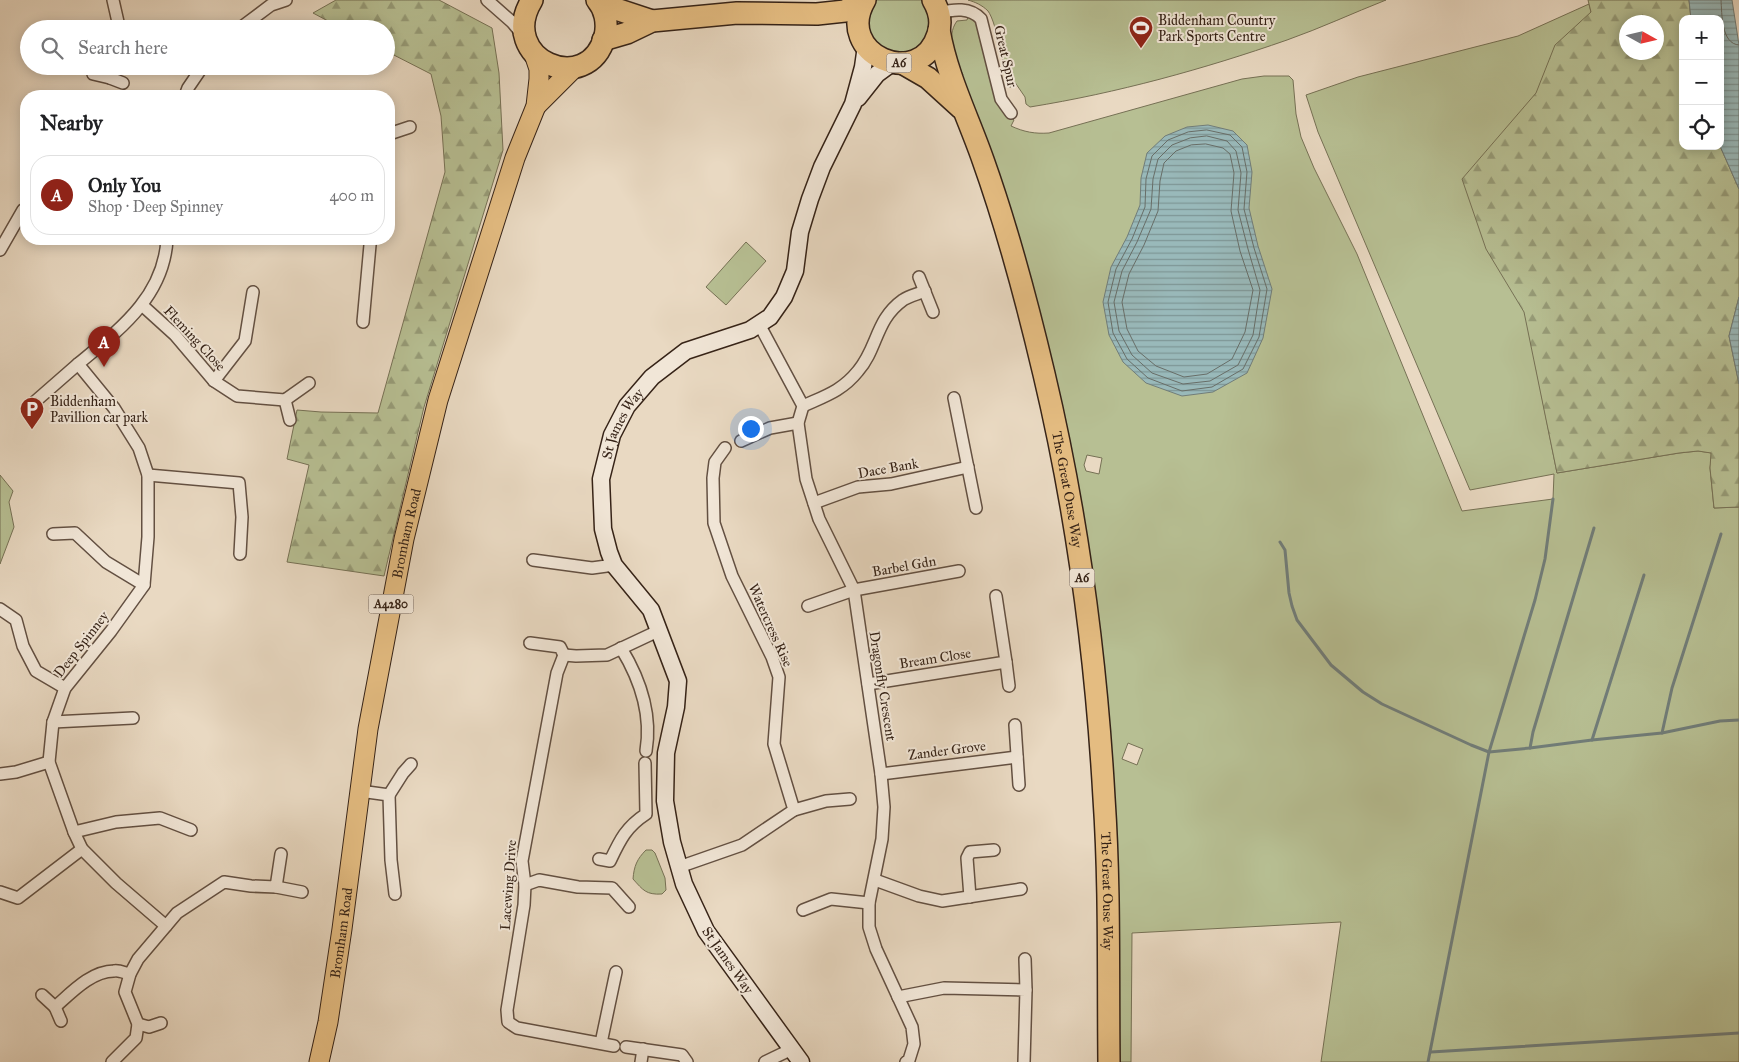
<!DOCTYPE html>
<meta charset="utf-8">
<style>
body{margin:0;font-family:"IM FELL Great Primer",serif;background:#f6f6f6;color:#202124}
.controls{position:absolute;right:15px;top:15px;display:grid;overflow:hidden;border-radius:10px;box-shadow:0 2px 12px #0003}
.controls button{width:45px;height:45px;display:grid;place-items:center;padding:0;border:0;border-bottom:1px solid #e0e0e0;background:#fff;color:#202124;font:25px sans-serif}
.compass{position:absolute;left:1619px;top:15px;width:45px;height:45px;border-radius:50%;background:#fff;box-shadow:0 2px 12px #0003;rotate:98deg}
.you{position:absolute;left:750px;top:428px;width:18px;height:18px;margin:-12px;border:4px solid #fff;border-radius:50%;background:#1a73e8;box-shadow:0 0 0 8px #1a73e833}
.badge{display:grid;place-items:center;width:32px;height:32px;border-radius:50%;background:#8f2418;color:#fff;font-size:16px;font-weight:700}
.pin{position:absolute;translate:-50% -41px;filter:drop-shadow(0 1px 2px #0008)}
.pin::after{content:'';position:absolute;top:26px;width:18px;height:15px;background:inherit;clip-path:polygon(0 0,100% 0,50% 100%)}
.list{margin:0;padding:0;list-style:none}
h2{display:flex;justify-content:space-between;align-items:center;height:65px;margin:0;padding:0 20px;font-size:21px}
h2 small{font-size:16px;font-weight:400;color:#757577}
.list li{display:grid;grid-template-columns:32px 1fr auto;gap:15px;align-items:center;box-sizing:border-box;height:80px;margin:0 10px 10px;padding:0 10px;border:1px solid #e0e0e0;border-radius:20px}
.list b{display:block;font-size:19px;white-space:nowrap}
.list p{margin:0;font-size:16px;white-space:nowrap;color:#757577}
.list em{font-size:16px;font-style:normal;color:#757577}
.icon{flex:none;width:28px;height:28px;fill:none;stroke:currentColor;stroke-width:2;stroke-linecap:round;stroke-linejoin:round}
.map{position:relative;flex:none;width:1739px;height:1062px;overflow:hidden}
.search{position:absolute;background:#fff;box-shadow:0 2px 12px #0003;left:20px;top:20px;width:375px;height:55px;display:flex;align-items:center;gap:12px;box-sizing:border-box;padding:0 18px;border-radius:28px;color:#757577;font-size:19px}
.panel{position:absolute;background:#fff;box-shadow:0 2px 12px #0003;left:20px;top:90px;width:375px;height:155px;border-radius:20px}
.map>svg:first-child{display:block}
</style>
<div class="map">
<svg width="1739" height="1062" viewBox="0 0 1739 1062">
<defs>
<pattern id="forest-firs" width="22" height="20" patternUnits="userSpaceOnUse" patternTransform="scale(1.25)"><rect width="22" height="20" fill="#b7bf93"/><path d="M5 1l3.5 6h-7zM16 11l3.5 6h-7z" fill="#969b77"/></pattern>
<pattern id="water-rules" width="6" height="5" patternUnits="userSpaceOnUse" patternTransform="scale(1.25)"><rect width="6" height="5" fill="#99b9ba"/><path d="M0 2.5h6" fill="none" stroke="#7e9696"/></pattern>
</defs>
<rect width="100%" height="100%" fill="#e9d9c2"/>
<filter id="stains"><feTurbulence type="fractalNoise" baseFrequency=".004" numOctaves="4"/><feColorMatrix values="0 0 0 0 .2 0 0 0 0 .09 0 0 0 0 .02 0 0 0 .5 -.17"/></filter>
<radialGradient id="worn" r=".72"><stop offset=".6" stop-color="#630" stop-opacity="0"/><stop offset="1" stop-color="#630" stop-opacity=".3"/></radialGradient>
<!-- green -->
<g fill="#b7bf93" stroke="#767155" fill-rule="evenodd">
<polygon points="875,0 923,0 931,15 929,36 915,51 894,54 875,44 866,23 873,3"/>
<path d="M 968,0 L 1386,0 C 1353,13 1321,28 1287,40 C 1204,69 1117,93 1030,107 L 1026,104 L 1025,97 L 1014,81 L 1011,87 L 1008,87 C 1004,70 997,23 988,11 C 982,5 975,2 968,0 Z"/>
<path d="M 1589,4 L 1591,12 L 1517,272 L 1557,473 L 1679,453 L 1698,451 L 1712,453 L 1710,468 L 1714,508 L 1739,507 L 1739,1062 L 1321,1062 L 1341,922 L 1132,933 L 1131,1062 L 1117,1062 L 1085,542 L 958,78 L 963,75 C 956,59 945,37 957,21 L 967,20 L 969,15 L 976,19 L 998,103 L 1002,110 L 1014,120 L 1011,126 C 1024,132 1035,134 1049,133 L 1242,79 L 1264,76 L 1289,76 L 1293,80 L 1296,114 L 1301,137 L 1314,168 L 1357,254 L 1462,511 L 1553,499 L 1554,474 L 1470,490 L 1318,132 L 1306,95 L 1358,77 L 1518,36 ZM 1087,455 L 1102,458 L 1099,474 L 1086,471 L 1084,465 ZM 1128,743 L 1143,749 L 1137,765 L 1122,759 Z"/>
<polygon points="746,242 766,261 726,305 706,287"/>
<polygon points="0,475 13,491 9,502 14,527 0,564"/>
<path d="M 646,850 L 652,850 L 655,853 L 665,878 L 666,890 L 662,894 C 646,895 643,890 633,879 C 634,866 637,859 646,850 Z"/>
</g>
<!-- forest -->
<g fill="url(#forest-firs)" stroke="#767155" fill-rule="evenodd">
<polygon points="336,0 439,0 492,28 499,73 503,150 424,407 384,576 287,562 309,465 287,459 297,410 321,412 378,413 445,172 441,116 431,74 386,51 386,29 343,29 313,13"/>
<path d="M 1588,0 L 1689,0 L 1691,19 L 1683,19 L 1683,146 L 1720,146 L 1739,189 L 1739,297 L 1729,336 L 1739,384 L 1739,507 L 1714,508 L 1710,468 L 1711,453 L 1698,451 L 1679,453 L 1557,473 L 1524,312 L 1486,249 L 1462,179 L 1536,93 L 1555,45 L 1591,12 ZM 1626,22 L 1656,22 L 1656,52 L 1626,52 Z"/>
</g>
<!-- water -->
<g fill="url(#water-rules)" stroke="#717d79">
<polygon points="1689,0 1732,0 1739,45 1739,189 1720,146 1720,19 1691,19"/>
<polygon points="1208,125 1233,131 1247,145 1252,172 1249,208 1258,246 1272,289 1263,338 1247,373 1213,392 1182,396 1146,383 1123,362 1109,335 1103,302 1111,267 1127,237 1140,205 1141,178 1147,153 1165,136 1187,127"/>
<polygon points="1739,297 1739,384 1729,336"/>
</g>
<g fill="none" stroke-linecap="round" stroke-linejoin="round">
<!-- shore -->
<g stroke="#686e68" stroke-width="1">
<path d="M 1721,0 C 1722,14 1721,44 1739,45"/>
<polygon points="1207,130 1230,135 1242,147 1247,172 1244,209 1254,248 1267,289 1259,337 1243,369 1212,387 1182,391 1148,378 1127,359 1113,333 1108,302 1116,269 1132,239 1145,207 1146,179 1152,156 1168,140 1188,132"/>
<polygon points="1207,136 1227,141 1236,151 1241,173 1238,210 1248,249 1260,290 1253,335 1238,365 1210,381 1183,384 1152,373 1132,355 1119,331 1114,302 1122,271 1137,242 1151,209 1153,179 1158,159 1172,145 1190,138"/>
<polygon points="1206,144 1223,148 1230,154 1234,173 1231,211 1240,251 1253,290 1245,332 1232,359 1207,374 1184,377 1156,366 1138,351 1127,329 1122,302 1129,274 1144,245 1158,211 1160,181 1164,163 1176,151 1191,145"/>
</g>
<!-- stream -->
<g stroke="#717d79" stroke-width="3">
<polyline points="1280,542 1285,550 1289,593 1292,606 1297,620 1331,665 1363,692 1382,704 1471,745 1489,752 1530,748 1592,740 1662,733 1720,721 1739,720"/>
<polyline points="1662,733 1672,688 1721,534"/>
<polyline points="1592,740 1644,575"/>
<polyline points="1530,748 1533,732 1594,528"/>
<polyline points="1431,1052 1739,1033"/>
<polyline points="1428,1062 1489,752 1535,600 1545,559 1553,499"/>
</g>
<defs>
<g id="street">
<polyline points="113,0 118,22 117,29"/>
<polyline points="487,0 512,22 522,34"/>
<path d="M 939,13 C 954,9 970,7 981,19 L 1001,99 L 1011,113"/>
<polyline points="239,29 271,5 286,0"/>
<polyline points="112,66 110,78 123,83"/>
<polyline points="93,74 110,78"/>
<polyline points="185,96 188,88 203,66"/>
<polyline points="389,134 410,127"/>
<polyline points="0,250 23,210 26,209"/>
<polyline points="919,277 933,312"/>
<polyline points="143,306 175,335 214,381 237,396 285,400 309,383"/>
<polyline points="363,322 370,245 369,239"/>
<polyline points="759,324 803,406 798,423 806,479 819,519 854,590 881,774 884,807 882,839 869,903 869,927 876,949 912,1027 914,1044 909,1060 906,1062"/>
<polyline points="214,381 245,341 253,292"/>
<polyline points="954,398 976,508"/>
<polyline points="285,400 290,420"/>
<polyline points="30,406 78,364"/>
<path d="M 803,406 C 825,396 842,391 858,371 C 878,348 875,320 903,300 C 909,296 918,294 925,291"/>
<polyline points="741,441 770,428 798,423"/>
<polyline points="148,475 239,483 242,517 240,554"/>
<polyline points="814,503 858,487 891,484 968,467"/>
<polyline points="53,534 75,533 106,562 144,585"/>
<polyline points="533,560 592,568 614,565"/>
<polyline points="808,606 854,590 959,571"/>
<polyline points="0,609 16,620 23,646 36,671 65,688"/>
<polyline points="530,643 560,647 564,655"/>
<path d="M 621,648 C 640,679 652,715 646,751"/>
<polyline points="564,655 557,673 522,861 525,885 524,905 507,1010 508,1022 517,1028 614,1046"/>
<polyline points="564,655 576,656 607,655 658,631"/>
<polyline points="1006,662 1009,686"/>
<polyline points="868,684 1006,662 996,596"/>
<polyline points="53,722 133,718"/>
<polyline points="1015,725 1019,785"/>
<polyline points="0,774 16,772 49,762"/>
<polyline points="881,774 1017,757"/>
<polyline points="360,791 389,795 391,860 395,894"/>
<polyline points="389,795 403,773 411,764"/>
<polyline points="794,810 826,801 850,799"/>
<polyline points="74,832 116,822 160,818 191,830"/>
<path d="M 599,859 L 610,861 C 620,840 626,827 646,814 L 645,763"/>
<polyline points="679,867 742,845 794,810 774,744 779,677 772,657 732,576 714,523 713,478 715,462 725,448"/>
<polyline points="875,880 919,896 942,901 1021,889"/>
<polyline points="525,885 539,880 578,887 612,888 629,907"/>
<polyline points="276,887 302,892"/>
<polyline points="0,892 18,898 82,849"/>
<polyline points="970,897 967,858 970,852 994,850"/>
<polyline points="803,910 831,899 869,903"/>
<path d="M 166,926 L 116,883 L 82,849 L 74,832 L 49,762 L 53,722 L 65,688 L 111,631 L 144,585 L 148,537 L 148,475 L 139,448 L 114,408 L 78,364 C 119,330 164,297 167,239"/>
<polyline points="1025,959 1026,990"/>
<path d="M 42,995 L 55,1007 C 71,993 91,971 114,971 C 119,970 125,973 130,974"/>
<polyline points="898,997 944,988 1026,990 1024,1062"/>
<polyline points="55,1007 61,1021"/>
<polyline points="138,1024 149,1027 161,1023"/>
<polyline points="601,1043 616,972"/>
<polyline points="626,1047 682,1055 687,1062"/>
<polyline points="112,1062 136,1038 138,1024 125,992 130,974 138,959 177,913 224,882 251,886 276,887 281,854"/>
<polyline points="641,1062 643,1049"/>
<polyline points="765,1062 792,1049"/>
</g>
<g id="secondary">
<polyline points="858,98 877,74 892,63"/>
<path id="s1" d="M 801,1062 L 706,931 L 684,884 L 672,842 L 665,801 L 666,753 L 676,707 L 678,681 L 651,610 L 614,565 L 609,552 L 603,529 L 601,479 L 612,435 L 627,406 L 652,377 L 686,351 L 750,330 L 770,317 L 784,297 L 795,271 L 800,232 L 810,199 L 822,167 L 853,104 L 863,67 L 866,46"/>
</g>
<g id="primary">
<polyline points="536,106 575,67"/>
<path id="s2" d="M 319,1062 L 328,1022 L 342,929 L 368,729 L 404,539 L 438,400 L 515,158 L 536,106 L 539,79 L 539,69 L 534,54"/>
</g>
<g id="highway">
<path d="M 532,0 C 496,59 588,99 605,36 C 608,23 605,9 597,0"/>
<path d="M 865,0 C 833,54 920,92 938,34 C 942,22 939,10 933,0"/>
<polyline points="601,4 652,21"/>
<path id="s3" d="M 939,30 C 947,76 968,117 983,160 C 1008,230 1027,302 1044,374 C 1077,513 1096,655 1104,798 C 1110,886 1108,974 1109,1062"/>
<polyline points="603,40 627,33 652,21 737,13 817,14 845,11 863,0"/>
<polyline points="902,63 928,78 961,108"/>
</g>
</defs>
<!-- street casing -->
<use href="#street" stroke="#635042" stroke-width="14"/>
<!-- secondary casing -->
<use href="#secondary" stroke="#362317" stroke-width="19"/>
<!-- primary casing -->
<use href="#primary" stroke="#362317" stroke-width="21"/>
<!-- highway casing -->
<use href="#highway" stroke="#362317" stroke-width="24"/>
<!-- street -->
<use href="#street" stroke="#f1e6d7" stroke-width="11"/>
<!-- secondary -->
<use href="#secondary" stroke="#f1e6d7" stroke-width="16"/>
<!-- primary -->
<use href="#primary" stroke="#e4bc81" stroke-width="19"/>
<!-- highway -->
<use href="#highway" stroke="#e4bc81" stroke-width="21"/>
</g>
<!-- icons -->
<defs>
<symbol id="stadium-pin" viewBox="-11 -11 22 30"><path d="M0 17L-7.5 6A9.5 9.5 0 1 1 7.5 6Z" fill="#8f2418" stroke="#f1e6d7"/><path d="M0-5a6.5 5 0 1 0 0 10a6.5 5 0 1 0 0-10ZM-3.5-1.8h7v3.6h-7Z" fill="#fff"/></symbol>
<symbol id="parking-pin" viewBox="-11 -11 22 30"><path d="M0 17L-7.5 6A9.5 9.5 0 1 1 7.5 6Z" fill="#8f2418" stroke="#f1e6d7"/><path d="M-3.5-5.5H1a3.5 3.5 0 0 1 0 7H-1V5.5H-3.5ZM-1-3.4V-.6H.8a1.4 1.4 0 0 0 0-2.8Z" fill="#fff"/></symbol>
</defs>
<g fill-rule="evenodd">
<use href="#stadium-pin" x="1127" y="14" width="28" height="38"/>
<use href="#parking-pin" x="18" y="395" width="28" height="38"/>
</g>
<g text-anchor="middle" stroke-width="4" stroke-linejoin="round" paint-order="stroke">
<!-- shield labels -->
<g fill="#f1e6d7" stroke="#6e5e51" stroke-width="1">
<rect x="886.5" y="53.5" width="25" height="19" rx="4"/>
<rect x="1069.5" y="568.5" width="25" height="19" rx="4"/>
<rect x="368.5" y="594.5" width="45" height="19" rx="4"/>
</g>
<g font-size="12" font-weight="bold" fill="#362317">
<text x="899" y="67">A6</text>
<text x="1082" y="582">A6</text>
<text x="391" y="608">A4280</text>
</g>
<!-- poi labels -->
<g font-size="14" fill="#362317" stroke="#f1e6d7" text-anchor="start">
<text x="1158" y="25">Biddenham Country<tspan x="1158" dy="16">Park Sports Centre</tspan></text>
<text x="50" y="406">Biddenham<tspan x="50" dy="16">Pavillion car park</tspan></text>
</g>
<!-- street labels -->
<g font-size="14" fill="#362317" stroke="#f1e6d7">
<text transform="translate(1006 56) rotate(77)" y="5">Great Spur</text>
<text transform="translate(195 338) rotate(47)" y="5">Fleming Close</text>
<text dy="5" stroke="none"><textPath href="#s1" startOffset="702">St James Way</textPath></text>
<text transform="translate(888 468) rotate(-10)" y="5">Dace Bank</text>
<text dy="5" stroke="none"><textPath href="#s3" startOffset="478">The Great Ouse Way</textPath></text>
<text dy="5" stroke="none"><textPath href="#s2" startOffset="536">Bromham Road</textPath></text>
<text transform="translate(904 566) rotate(-10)" y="5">Barbel Gdn</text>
<text transform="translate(771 625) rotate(66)" y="5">Watercress Rise</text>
<text transform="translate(81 644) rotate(-52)" y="5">Deep Spinney</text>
<text transform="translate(935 658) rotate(-9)" y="5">Bream Close</text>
<text transform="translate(883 686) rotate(81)" y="5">Dragonfly Crescent</text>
<text transform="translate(947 750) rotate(-7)" y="5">Zander Grove</text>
<text transform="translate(508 885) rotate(-86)" y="5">Lacewing Drive</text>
<text dy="5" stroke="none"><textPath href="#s3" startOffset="882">The Great Ouse Way</textPath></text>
<text dy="5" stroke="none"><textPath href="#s2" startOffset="131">Bromham Road</textPath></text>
<text transform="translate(728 960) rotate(55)" y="5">St James Way</text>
</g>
</g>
<rect width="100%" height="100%" filter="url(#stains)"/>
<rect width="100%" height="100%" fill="url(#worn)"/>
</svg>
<div class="controls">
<button>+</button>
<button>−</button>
<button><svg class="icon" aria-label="locate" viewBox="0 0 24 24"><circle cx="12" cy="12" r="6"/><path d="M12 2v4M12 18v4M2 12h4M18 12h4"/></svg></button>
</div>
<svg class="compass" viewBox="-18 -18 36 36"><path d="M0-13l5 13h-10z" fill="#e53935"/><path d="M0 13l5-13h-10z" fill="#757577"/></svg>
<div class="you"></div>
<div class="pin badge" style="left:104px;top:367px">A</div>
<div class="search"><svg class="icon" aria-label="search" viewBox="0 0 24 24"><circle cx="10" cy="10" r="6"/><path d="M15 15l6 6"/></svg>Search here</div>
<section class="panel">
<h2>Nearby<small></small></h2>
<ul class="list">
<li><span class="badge">A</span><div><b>Only You</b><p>Shop · Deep Spinney</p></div><em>400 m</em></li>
</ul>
</section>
</div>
